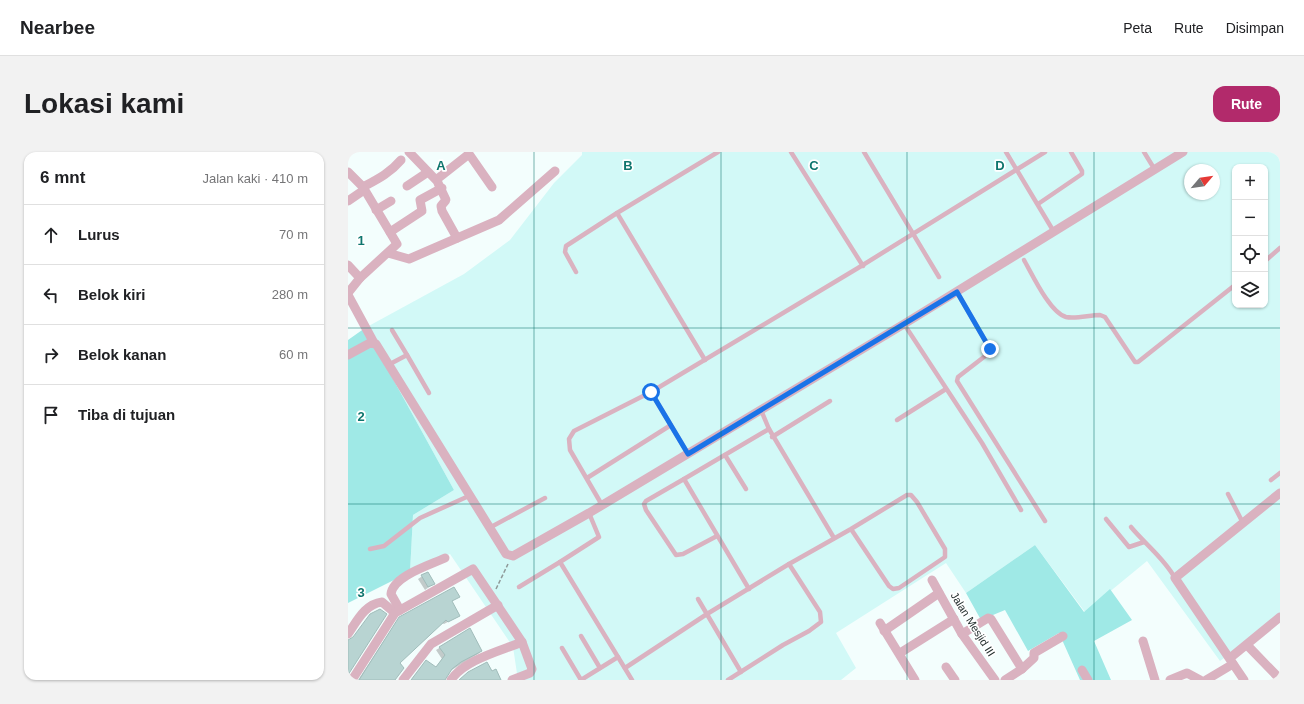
<!DOCTYPE html>
<html lang="id">
<meta charset="utf-8">
<style>
body{margin:0;font-family:Helvetica,sans-serif;background:#f2f2f2;color:#202124}
.controls{position:absolute;right:12px;top:12px;display:grid;overflow:hidden;border-radius:8px;box-shadow:0 1px 3px #0004}
.controls button{width:36px;height:36px;display:grid;place-items:center;padding:0;border:0;border-bottom:1px solid #e0e0e0;background:#fff;color:#202124;font:20px sans-serif}
.compass{position:absolute;left:836px;top:12px;width:36px;height:36px;border-radius:50%;background:#fff;box-shadow:0 1px 3px #0004;rotate:61deg}
.stop{position:absolute;width:12px;height:12px;margin:-9px;border:3px solid #1a73e8;border-radius:50%;background:#fff}
.stop.end{background:#1a73e8;border-color:#fff;box-shadow:0 1px 4px #0008}
.list{margin:0;padding:0;list-style:none}
h2{display:flex;justify-content:space-between;align-items:center;height:52px;margin:0;padding:0 16px;font-size:17px}
h2 small{font-size:13px;font-weight:400;color:#757577}
.list li{display:grid;grid-template-columns:26px 1fr auto;gap:12px;align-items:center;box-sizing:border-box;height:60px;padding:0 16px;border-top:1px solid #e0e0e0}
.list b{display:block;font-size:15px;white-space:nowrap}
.list em{font-size:13px;font-style:normal;color:#757577}
.icon{flex:none;width:22px;height:22px;fill:none;stroke:currentColor;stroke-width:2;stroke-linecap:round;stroke-linejoin:round}
.map{position:relative;flex:none;width:932px;height:528px;overflow:hidden;border-radius:12px}
header{display:flex;align-items:center;gap:24px;box-sizing:border-box;height:56px;padding:0 20px;background:#fff;border-bottom:1px solid #e0e0e0}
header strong{font-size:19px}
nav{display:flex;gap:22px;margin-inline-start:auto;font-size:14px}
.intro{display:flex;align-items:center;justify-content:space-between;box-sizing:border-box;height:96px;padding:0 24px}
h1{margin:0;font-size:28px}
.button{padding:10px 18px;border-radius:12px;background:#b22a6b;color:#fff;font-size:14px;font-weight:700}
main{display:flex;gap:24px;padding:0 24px}
aside{flex:1;background:#fff;border-radius:12px;box-shadow:0 1px 3px #0004}
.map>svg:first-child{display:block}
</style>
<header>
<strong>Nearbee</strong>
<nav><a>Peta</a><a>Rute</a><a>Disimpan</a></nav>
</header>
<div class="intro"><h1>Lokasi kami</h1><a class="button">Rute</a></div>
<main>
<aside>
<h2>6 mnt<small>Jalan kaki · 410 m</small></h2>
<ul class="list">
<li><svg class="icon" aria-label="ahead" viewBox="0 0 24 24"><path d="M12 20V5M6 11l6-6 6 6"/></svg><div><b>Lurus</b></div><em>70 m</em></li>
<li><svg class="icon" aria-label="left" viewBox="0 0 24 24"><path d="M17 20v-9H6M10 6l-5 5 5 5"/></svg><div><b>Belok kiri</b></div><em>280 m</em></li>
<li><svg class="icon" aria-label="right" viewBox="0 0 24 24"><path d="M7 20v-9h11M14 6l5 5-5 5"/></svg><div><b>Belok kanan</b></div><em>60 m</em></li>
<li><svg class="icon" aria-label="arrive" viewBox="0 0 24 24"><path d="M6 21V4h12l-3 4 3 4H6"/></svg><div><b>Tiba di tujuan</b></div></li>
</ul>
</aside>
<div class="map">
<svg width="932" height="528" viewBox="0 0 932 528">
<rect width="100%" height="100%" fill="#f3fefd"/>
<!-- built -->
<path fill="#d2f9f7" fill-rule="evenodd" d="M 234,0 L 932,0 L 932,464 L 872,509 L 799,409 L 737,460 L 687,393 L 618,441 L 598,411 L 488,481 L 508,516 L 493,528 L 170,528 L 165,495 L 102,402 L 62,420 L 65,363 L 106,338 L 17,176 L 116,122 L 162,88 L 206,31 L 234,3 ZM 887,15 L 917,15 L 917,153 L 887,153 ZM 842,18 L 866,18 L 866,42 L 842,42 Z"/>
<!-- green -->
<g fill="#9fe9e6">
<polygon points="17,176 106,338 65,363 62,420 0,451 0,188"/>
<polygon points="687,393 736,460 762,437 784,468 746,489 763,528 732,528 711,481 680,499 657,458 633,468 618,441"/>
</g>
<!-- shadow -->
<g fill="#0003">
<polygon points="79,421 85,432 77,438 70,427"/>
<polygon points="111,444 103,450 111,464 96,472 94,471 50,511 46,528 10,528 48,470"/>
<polygon points="122,477 133,499 130,502 102,519 97,528 63,528 75,513 87,516 94,507 88,498"/>
</g>
<!-- building -->
<g fill="#b8d4d2" stroke="#a0bcba">
<polygon points="80,420 87,432 80,435 73,423"/>
<polygon points="106,435 112,445 104,449 112,464 100,470 98,468 52,511 56,516 47,528 11,528 51,465"/>
<polygon points="32,457 39,462 0,523 0,488 5,485 22,462"/>
<polygon points="122,476 134,499 113,510 104,517 97,528 63,528 78,508 88,515 97,503 91,495"/>
<polygon points="139,510 144,519 148,517 153,528 111,528 120,520"/>
</g>
<g fill="none" stroke-linecap="round" stroke-linejoin="round">
<!-- path -->
<polyline stroke="#8f9a99" stroke-width="1.5" stroke-dasharray="4 2" stroke-linecap="butt" points="148,437 160,412"/>
<!-- service -->
<g stroke="#dab2c0" stroke-width="4.5">
<polyline points="443,0 515,114"/>
<polyline points="516,0 591,125"/>
<polyline points="658,0 706,80"/>
<polyline points="796,0 807,18"/>
<polyline points="690,52 734,22 734,19 723,0"/>
<path d="M 676,108 C 684,122 702,161 718,165 C 728,167 742,163 752,163 L 757,165 L 787,210 L 790,210 L 887,133"/>
<polyline points="917,109 932,96"/>
<polyline points="228,120 217,100 218,94 269,61"/>
<polyline points="609,140 642,197 641,201 610,225 609,229 697,369"/>
<polyline points="556,172 634,291 673,358"/>
<polyline points="44,178 59,203"/>
<polyline points="357,208 269,61 370,0"/>
<polyline points="42,212 59,203 81,241"/>
<polyline points="303,240 340,302"/>
<polyline points="413,258 421,277"/>
<polyline points="549,268 598,237"/>
<polyline points="424,285 482,249"/>
<polyline points="377,303 398,337"/>
<polyline points="239,326 323,273"/>
<polyline points="336,327 298,349 296,352 298,358 328,403 335,402 369,384"/>
<polyline points="923,328 932,321"/>
<polyline points="880,342 895,371"/>
<polyline points="254,353 222,298 221,287 226,279 303,240 510,116 697,0"/>
<polyline points="241,361 251,385 212,410 284,528"/>
<polyline points="758,367 781,395 796,390"/>
<polyline points="143,375 197,346"/>
<path d="M 783,375 C 797,392 816,406 827,426"/>
<polyline points="22,397 36,394 72,366 123,343"/>
<polyline points="441,412 503,377 559,343 563,343 569,350 597,397 597,405 551,436 545,437 541,434 503,377"/>
<polyline points="171,435 212,410"/>
<polyline points="401,437 336,327 421,277 486,386"/>
<polyline points="350,447 393,520"/>
<polyline points="233,484 252,516"/>
<polyline points="214,496 233,528 270,505"/>
<polyline points="277,516 359,462 441,412 472,460 473,470 461,479 435,493 380,528"/>
</g>
<!-- minor -->
<g stroke="#dab2c0" stroke-width="9">
<polyline points="61,0 88,28 121,2 144,35"/>
<polyline points="0,20 15,35 49,92 12,126 0,141"/>
<polyline points="90,31 98,48 93,54 94,59 109,86"/>
<polyline points="59,34 80,20"/>
<path d="M 15,35 C 30,27 42,21 53,8"/>
<polyline points="0,49 16,38"/>
<polyline points="28,58 43,49"/>
<polyline points="42,80 74,59 72,48 94,36"/>
<polyline points="40,101 61,107 151,68 207,19"/>
<polyline points="0,113 12,126"/>
<polyline points="0,143 26,191"/>
<polyline points="0,203 22,191 28,192 158,402 165,404 241,361 556,172 835,0"/>
<polyline points="584,428 614,482 647,528"/>
<path d="M 52,458 L 43,442 C 45,424 82,413 97,406"/>
<polyline points="532,471 567,528"/>
<polyline points="536,479 591,441"/>
<path d="M 0,482 C 9,469 17,452 34,450 L 47,461"/>
<polyline points="614,482 640,466 643,467 674,517 657,528"/>
<polyline points="795,489 807,528"/>
<polyline points="899,493 928,523"/>
<polyline points="552,501 606,467"/>
<polyline points="882,506 932,465"/>
<polyline points="598,515 607,528"/>
<polyline points="674,517 686,506 686,501 715,484"/>
<polyline points="734,518 740,528"/>
<polyline points="4,528 47,461 125,417 174,490 184,517 182,521 164,528"/>
<polyline points="55,528 83,492 150,453"/>
<path d="M 103,528 C 116,508 152,499 174,490"/>
<polyline points="822,528 839,521 852,528"/>
<polyline points="858,528 885,512"/>
<polyline points="896,528 827,426 932,341"/>
</g>
</g>
<g fill="none" stroke-linecap="round" stroke-linejoin="round">
<!-- route -->
<polyline stroke="#1a73e8" stroke-width="5" points="303,240 340,302 609,140 642,197"/>
</g>
<!-- grid -->
<path fill="none" stroke="#0f766e" stroke-width="1" stroke-opacity="0.55" d="M 186,0 L 186,528M 373,0 L 373,528M 559,0 L 559,528M 746,0 L 746,528M 0,176 L 932,176M 0,352 L 932,352"/>
<g text-anchor="middle" stroke-width="3.5" stroke-linejoin="round" paint-order="stroke">
<!-- street labels -->
<g font-size="11" fill="#273231" stroke="#fff">
<text transform="translate(625 472) rotate(58)" y="4">Jalan Mesjid III</text>
</g>
</g>
<g font-size="13" text-anchor="middle" font-weight="bold" fill="#0f766e" stroke="#fff" stroke-width="3.5" stroke-linejoin="round" paint-order="stroke">
<text x="93" y="18">A</text>
<text x="280" y="18">B</text>
<text x="466" y="18">C</text>
<text x="652" y="18">D</text>
<text x="13" y="93">1</text>
<text x="13" y="269">2</text>
<text x="13" y="445">3</text>
</g>
</svg>
<div class="controls">
<button>+</button>
<button>−</button>
<button><svg class="icon" aria-label="locate" viewBox="0 0 24 24"><circle cx="12" cy="12" r="6"/><path d="M12 2v4M12 18v4M2 12h4M18 12h4"/></svg></button>
<button><svg class="icon" aria-label="layers" viewBox="0 0 24 24"><path d="M12 4l9 5-9 5-9-5zM3 14l9 5 9-5"/></svg></button>
</div>
<svg class="compass" viewBox="-18 -18 36 36"><path d="M0-13l5 13h-10z" fill="#e53935"/><path d="M0 13l5-13h-10z" fill="#757577"/></svg>
<div class="stop" style="left:303px;top:240px"></div>
<div class="stop end" style="left:642px;top:197px"></div>
</div>
</main>
